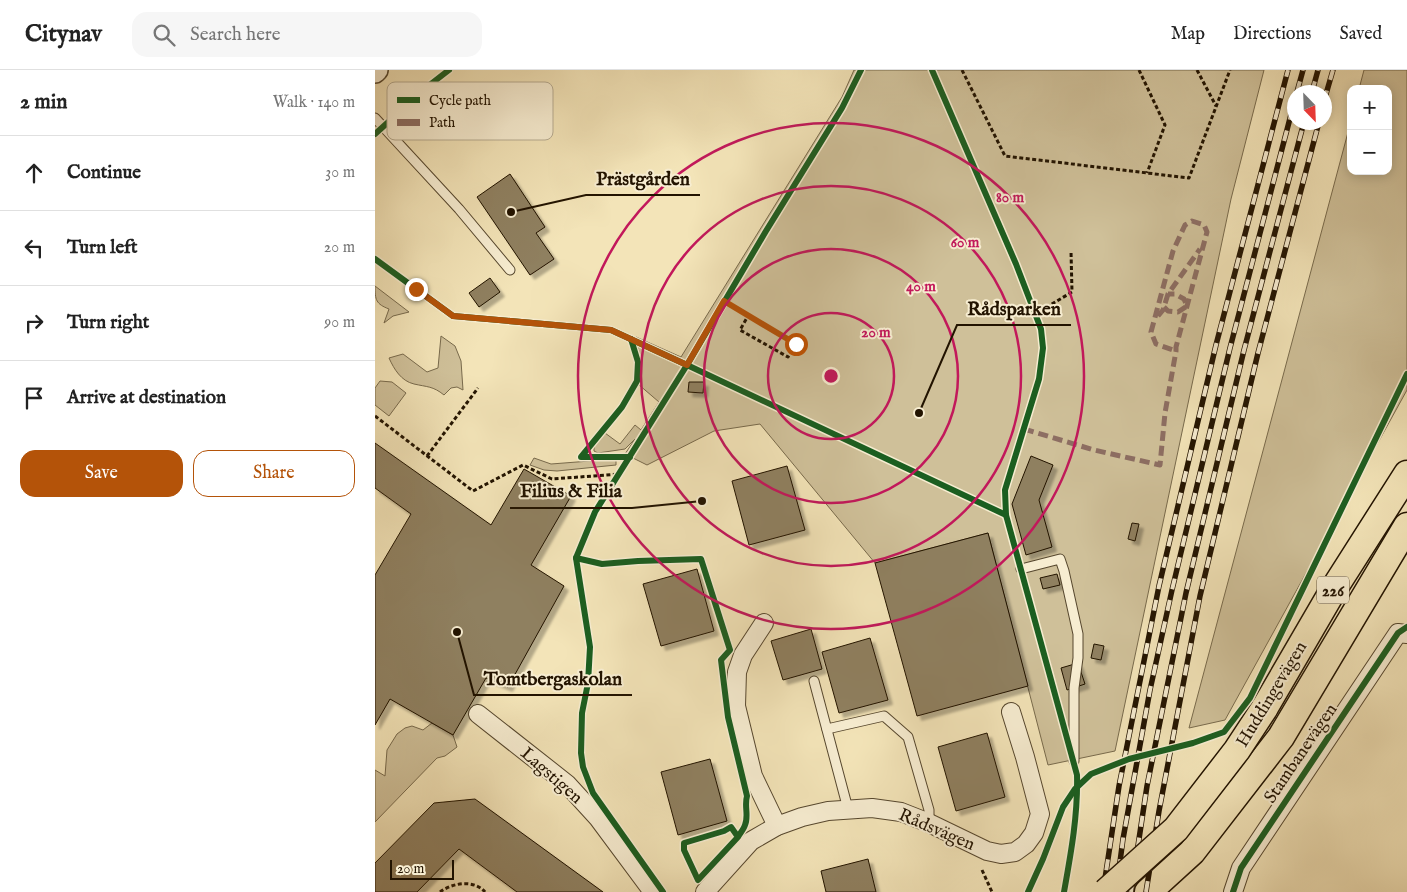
<!DOCTYPE html>
<meta charset="utf-8">
<style>
body{margin:0;font-family:"IM FELL English",serif;background:#f6f6f6;color:#222}
.controls{position:absolute;right:15px;top:15px;display:grid;overflow:hidden;border-radius:10px;box-shadow:0 2px 12px #0003}
.controls button{width:45px;height:45px;display:grid;place-items:center;padding:0;border:0;border-bottom:1px solid #e0e0e0;background:#fff;color:#222;font:25px sans-serif}
.compass{position:absolute;left:912px;top:15px;width:45px;height:45px;border-radius:50%;background:#fff;box-shadow:0 2px 12px #0003;rotate:157deg}
.scale{position:absolute;left:15px;bottom:12px;width:64px;box-sizing:border-box;padding-left:5px;border:2px solid #221300;border-top:0;font-size:14px;line-height:18px;white-space:nowrap;color:#221300;-webkit-text-stroke:4px #f7edd1;paint-order:stroke}
.stop{position:absolute;width:15px;height:15px;margin:-11px;border:4px solid #b45309;border-radius:50%;background:#fff}
.stop.end{background:#b45309;border-color:#fff;box-shadow:0 1px 5px #0008}
.list{margin:0;padding:0;list-style:none}
h2{display:flex;justify-content:space-between;align-items:center;height:65px;margin:0;padding:0 20px;font-size:21px}
h2 small{font-size:16px;font-weight:400;color:#767676}
.list li{display:grid;grid-template-columns:32px 1fr auto;gap:15px;align-items:center;box-sizing:border-box;height:75px;padding:0 20px;border-top:1px solid #e0e0e0}
.list b{display:block;font-size:19px;white-space:nowrap}
.list em{font-size:16px;font-style:normal;color:#767676}
.actions{display:flex;gap:10px;padding:15px 20px}
.actions a{flex:1;padding:11px 0;border:1px solid #b45309;border-radius:15px;text-align:center;font-size:18px;color:#b45309}
.actions .main{background:#b45309;color:#fff}
.icon{flex:none;width:28px;height:28px;fill:none;stroke:currentColor;stroke-width:2;stroke-linecap:round;stroke-linejoin:round}
.map{position:relative;flex:none;width:1032px;height:822px;overflow:hidden}
header{display:flex;align-items:center;gap:30px;box-sizing:border-box;height:70px;padding:0 25px;background:#fff;border-bottom:1px solid #e0e0e0}
header strong{font-size:24px}
nav{display:flex;gap:28px;margin-inline-start:auto;font-size:18px}
.search{width:350px;height:45px;background:#f6f6f6;display:flex;align-items:center;gap:12px;box-sizing:border-box;padding:0 18px;border-radius:15px;color:#767676;font-size:19px}
main{display:flex}
aside{flex:1;background:#fff}
.map>svg:first-child{display:block}
</style>
<header>
<strong>Citynav</strong>
<div class="search"><svg class="icon" aria-label="search" viewBox="0 0 24 24"><circle cx="10" cy="10" r="6"/><path d="M15 15l6 6"/></svg>Search here</div>
<nav><a>Map</a><a>Directions</a><a>Saved</a></nav>
</header>
<main>
<aside>
<h2>2 min<small>Walk · 140 m</small></h2>
<ul class="list">
<li><svg class="icon" aria-label="ahead" viewBox="0 0 24 24"><path d="M12 20V5M6 11l6-6 6 6"/></svg><div><b>Continue</b></div><em>30 m</em></li>
<li><svg class="icon" aria-label="left" viewBox="0 0 24 24"><path d="M17 20v-9H6M10 6l-5 5 5 5"/></svg><div><b>Turn left</b></div><em>20 m</em></li>
<li><svg class="icon" aria-label="right" viewBox="0 0 24 24"><path d="M7 20v-9h11M14 6l5 5-5 5"/></svg><div><b>Turn right</b></div><em>90 m</em></li>
<li><svg class="icon" aria-label="arrive" viewBox="0 0 24 24"><path d="M6 21V4h12l-3 4 3 4H6"/></svg><div><b>Arrive at destination</b></div></li>
</ul>
<div class="actions"><a class="main">Save</a><a>Share</a></div>
</aside>
<div class="map">
<svg width="1032" height="822" viewBox="0 0 1032 822">
<defs>
<filter id="shadow"><feDropShadow dx="4.5" dy="4.5" stdDeviation="1" flood-color="#0004"/></filter>
</defs>
<rect width="100%" height="100%" fill="#f3e4b8"/>
<filter id="stains"><feTurbulence type="fractalNoise" baseFrequency=".004" numOctaves="4"/><feColorMatrix values="0 0 0 0 .2 0 0 0 0 .09 0 0 0 0 .02 0 0 0 .5 -.17"/></filter>
<radialGradient id="worn" r=".72"><stop offset=".6" stop-color="#630" stop-opacity="0"/><stop offset="1" stop-color="#630" stop-opacity=".3"/></radialGradient>
<!-- green -->
<g fill="#cfc099" stroke="#786a4c">
<polygon points="479,0 889,0 856,129 740,681 673,695 613,463 500,493 385,354 339,361 272,395 250,384 260,369 250,379 223,383 219,381 219,377 230,363 245,374 260,355 266,360 284,332 263,314 266,292 261,267 306,287 467,27"/>
<polygon points="989,0 1032,0 1032,320 850,650 814,658 976,51 976,101 1013,101 1013,19 984,19"/>
<path d="M 0,216 L 34,242 L 18,246 L 9,253 L 14,239 C 1,234 0,230 0,216 Z"/>
<path d="M 66,266 L 80,276 L 86,291 L 88,320 L 82,317 L 76,318 L 69,325 C 58,316 52,317 39,314 C 26,311 19,299 14,288 L 28,284 L 52,302 L 63,298 Z"/>
<polygon points="5,311 17,312 31,323 14,346 0,335 0,318"/>
<polygon points="159,388 176,394 241,389 241,395 182,401 169,400 155,395"/>
<polygon points="57,653 78,665 82,677 70,686 62,688 0,752 0,700 10,706 12,680 22,664 30,658 37,656 48,660"/>
</g>
<!-- building -->
<g fill="#8f8060" stroke="#221300" filter="url(#shadow)">
<polygon points="135,104 170,157 161,163 179,189 155,205 102,127"/>
<polygon points="115,208 125,222 104,237 94,223"/>
<polygon points="314,312 329,312 328,323 313,322"/>
<polygon points="0,373 116,455 149,399 196,426 156,495 189,516 133,617 111,608 78,665 15,629 0,655 0,505 36,444 0,418"/>
<polygon points="656,386 678,395 664,430 677,477 651,485 637,434"/>
<polygon points="412,396 430,460 374,475 357,411"/>
<polygon points="757,453 764,454 760,471 753,469"/>
<polygon points="613,463 653,616 542,646 500,493"/>
<polygon points="322,499 339,561 286,576 268,514"/>
<polygon points="682,504 685,515 668,519 665,508"/>
<polygon points="436,559 447,599 408,610 396,571"/>
<polygon points="495,568 513,630 464,643 447,582"/>
<polygon points="719,574 729,576 726,590 716,588"/>
<polygon points="703,593 710,614 692,620 686,598"/>
<polygon points="612,663 630,727 581,741 563,677"/>
<polygon points="335,689 352,751 303,765 286,702"/>
<polygon points="100,729 228,822 142,822 84,779 42,822 0,822 0,793 59,733"/>
<polygon points="493,789 501,822 451,822 446,801"/>
</g>
<g fill="none" stroke-linecap="round" stroke-linejoin="round">
<defs>
<g id="service">
<polyline points="0,48 84,139 135,200"/>
<polyline points="646,499 685,489 689,501 703,564 703,588 699,618 699,691"/>
<polyline points="439,611 473,739"/>
<polyline points="452,659 509,646 533,667 554,740 554,753"/>
</g>
<g id="minor">
<polyline points="389,553 368,585 362,602 361,636 378,706 402,756"/>
<polyline points="103,644 192,714 223,748 278,822"/>
<polyline points="330,822 376,771 402,756 427,747 453,741 497,738 526,742 554,753 612,781 626,784 640,782 651,774 659,763 665,744 650,687 636,642"/>
<polyline points="858,822 866,798 1023,563 1032,564"/>
</g>
<polyline id="tertiary" points="0,2 2,0"/>
<g id="primary">
<polyline points="889,639 960,517 1032,404"/>
<polyline points="773,822 817,782 906,667 1032,456"/>
</g>
</defs>
<!-- service casing -->
<use href="#service" stroke="#56472e" stroke-width="11"/>
<!-- minor casing -->
<use href="#minor" stroke="#56472e" stroke-width="20"/>
<!-- tertiary casing -->
<use href="#tertiary" stroke="#56472e" stroke-width="24"/>
<!-- primary casing -->
<use href="#primary" stroke="#221300" stroke-width="29"/>
<!-- path -->
<g stroke="#221300" stroke-width="3" stroke-dasharray="4 2.5" stroke-linecap="butt">
<polyline points="587,0 630,86 814,108 855,0"/>
<polyline points="764,0 790,55 772,103"/>
<polyline points="822,0 841,36"/>
<polyline points="349,231 373,246 421,274 413,287 365,260 373,246"/>
<polyline points="660,244 697,222 696,181"/>
<polyline points="0,346 98,421 148,395 177,409 245,404"/>
<polyline points="52,386 103,318"/>
<polyline points="607,800 617,822"/>
<path d="M 65,822 C 77,813 99,809 110,822"/>
</g>
<!-- service -->
<use href="#service" stroke="#f7edd1" stroke-width="9"/>
<!-- minor -->
<use href="#minor" stroke="#f7edd1" stroke-width="18"/>
<!-- tertiary -->
<use href="#tertiary" stroke="#f7edd1" stroke-width="21"/>
<!-- primary -->
<use href="#primary" stroke="#f3e4b8" stroke-width="26"/>
<defs>
<g id="rail">
<polyline points="922,22 928,0"/>
<polyline points="937,22 943,0"/>
<polyline points="949,31 958,0"/>
<polyline points="728,822 744,716 784,516 841,275 913,0"/>
<polyline points="741,822 748,769 775,620 797,520 855,278 919,33"/>
<polyline points="756,822 772,716 811,523 869,280 929,52"/>
<polyline points="771,822 784,741 825,526 883,283 944,52"/>
</g>
</defs>
<!-- rail casing -->
<use href="#rail" stroke="#221300" stroke-width="5.5"/>
<!-- rail -->
<use href="#rail" stroke="#f7edd1" stroke-width="4" stroke-dasharray="11" stroke-linecap="butt"/>
<defs>
<polyline id="primary-bridge" points="731,822 801,759 862,680 889,639"/>
</defs>
<!-- primary-bridge casing -->
<use href="#primary-bridge" stroke="#221300" stroke-width="29" stroke-linecap="butt"/>
<!-- primary-bridge -->
<use href="#primary-bridge" stroke="#f3e4b8" stroke-width="26"/>
<!-- quiet -->
<g stroke="#8d6e63" stroke-width="5" stroke-dasharray="10 5" stroke-linecap="butt">
<polyline points="789,237 793,241 803,242 812,236 809,229 800,224 793,224"/>
<polyline points="783,246 788,240 793,224 825,179"/>
<polyline points="649,359 719,380 785,395 790,343 801,281 801,277 832,162 829,155 817,151 810,155 798,181 776,262 781,274 801,281"/>
</g>
<defs>
<g id="cycleway">
<path d="M 557,0 L 641,194 L 666,259 L 668,278 L 664,309 L 630,420 L 631,445 L 702,705 C 703,745 696,783 689,822"/>
<polyline points="0,64 52,17 74,0"/>
<polyline points="0,189 78,246 236,260 312,295 391,161 467,38 486,0"/>
<polyline points="255,387 206,387 247,337 262,311 263,292 256,269"/>
<polyline points="201,488 215,577 213,613 207,643 206,683 208,697 218,723 288,822"/>
<path d="M 363,767 L 323,810 L 309,780 L 309,773 L 349,761 L 356,757 L 363,767 C 365,763 369,759 370,755 C 374,746 369,736 372,726 L 353,647 L 346,590 L 355,580 L 326,489 L 263,491 L 227,494 L 201,488 L 220,442 L 312,295 L 631,445"/>
<polyline points="653,822 668,789 688,737 700,719 716,704 754,689 818,673 849,662 875,628 1032,304"/>
<polyline points="858,822 866,798 1023,563 1032,557"/>
</g>
</defs>
<!-- cycleway casing -->
<use href="#cycleway" stroke="#f7edd1" stroke-width="9"/>
<!-- cycleway -->
<use href="#cycleway" stroke="#1b5e20" stroke-width="6"/>
</g>
<g fill="none" stroke-linecap="round" stroke-linejoin="round">
<!-- route -->
<polyline stroke="#b45309" stroke-width="6" points="41,219 78,246 236,260 312,295 349,231 421,274"/>
</g>
<!-- distance rings -->
<g fill="none" stroke="#c2185b" stroke-width="2.5">
<circle cx="456" cy="306" r="63"/>
<circle cx="456" cy="306" r="127"/>
<circle cx="456" cy="306" r="190"/>
<circle cx="456" cy="306" r="253"/>
</g>
<g text-anchor="middle" stroke-width="4" stroke-linejoin="round" paint-order="stroke">
<!-- shield labels -->
<rect fill="#f7edd1" stroke="#62543f" stroke-width="1" x="942" y="506.5" width="32" height="27" rx="4"/>
<g font-size="16" font-weight="bold" fill="#221300">
<text x="958" y="526">226</text>
</g>
<!-- street labels -->
<g font-size="18" fill="#221300" stroke="#f7edd1">
<text transform="translate(896 624) rotate(-59)" y="6">Huddingevägen</text>
<text transform="translate(925 683) rotate(-56)" y="6">Stambanevägen</text>
<text transform="translate(177 705) rotate(41)" y="6">Lagstigen</text>
<text transform="translate(562 759) rotate(23)" y="6">Rådsvägen</text>
</g>
</g>
<!-- legend -->
<rect x="12" y="12" width="166" height="58" rx="8" fill="#f7edd1" stroke="#b7ac92" stroke-width="1"/>
<rect x="22" y="27" width="23" height="6" fill="#1b5e20"/>
<rect x="22" y="49" width="23" height="7" fill="#8d6e63"/>
<g font-size="14" fill="#221300">
<text x="54" y="35">Cycle path</text>
<text x="54" y="57">Path</text>
</g>
<circle cx="456" cy="306" r="8" fill="#c2185b" stroke="#f7edd1" stroke-width="2.5"/>
<g font-size="15" text-anchor="middle" font-weight="bold" fill="#c2185b" stroke="#f7edd1" stroke-width="4" stroke-linejoin="round" paint-order="stroke">
<text x="635" y="132">80 m</text>
<text x="590" y="177">60 m</text>
<text x="546" y="221">40 m</text>
<text x="501" y="267">20 m</text>
</g>
<!-- callouts -->
<path fill="none" stroke="#221300" stroke-width="2" d="M136 142L211 125H325M544 343L582 255H696M327 431L257 438H135M82 562L99 625H257"/>
<g fill="#221300" stroke="#f7edd1" stroke-width="2">
<circle cx="136" cy="142" r="5"/>
<circle cx="544" cy="343" r="5"/>
<circle cx="327" cy="431" r="5"/>
<circle cx="82" cy="562" r="5"/>
</g>
<g font-size="19" text-anchor="middle" font-weight="bold" fill="#221300" stroke="#f7edd1" stroke-width="4" stroke-linejoin="round" paint-order="stroke">
<text x="268" y="115">Prästgården</text>
<text x="639" y="245">Rådsparken</text>
<text x="196" y="427">Filius &amp; Filia</text>
<text x="178" y="615">Tomtbergaskolan</text>
</g>
<rect width="100%" height="100%" filter="url(#stains)"/>
<rect width="100%" height="100%" fill="url(#worn)"/>
</svg>
<div class="controls">
<button>+</button>
<button>−</button>
</div>
<svg class="compass" viewBox="-18 -18 36 36"><path d="M0-13l5 13h-10z" fill="#e53935"/><path d="M0 13l5-13h-10z" fill="#767676"/></svg>
<div class="scale">20 m</div>
<div class="stop" style="left:421px;top:274px"></div>
<div class="stop end" style="left:41px;top:219px"></div>
</div>
</main>
